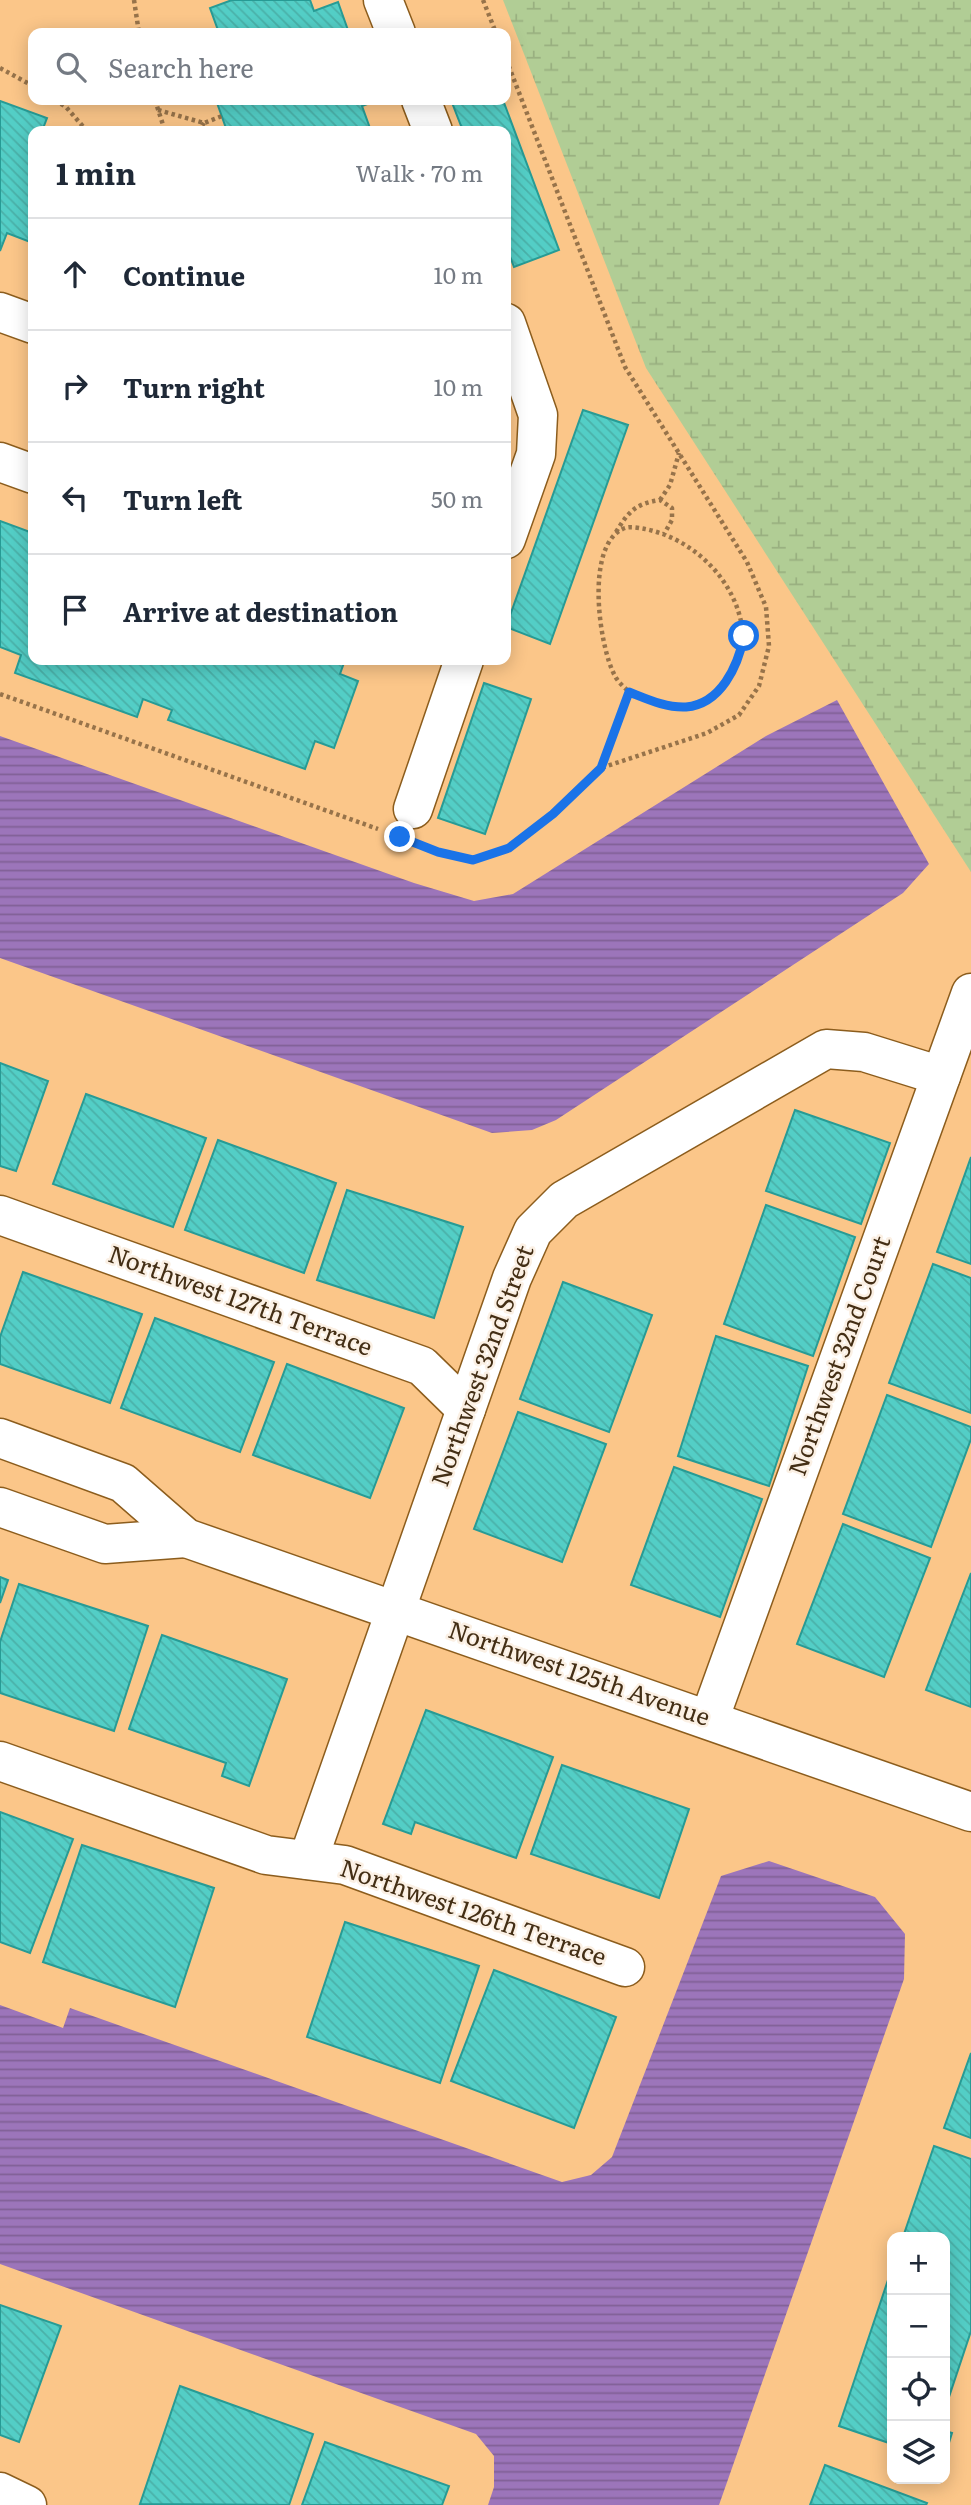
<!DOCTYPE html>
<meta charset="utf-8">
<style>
body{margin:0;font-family:Literata,serif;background:#f6f6f7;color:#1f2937}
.controls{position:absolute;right:21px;bottom:21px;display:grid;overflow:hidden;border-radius:14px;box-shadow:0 4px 18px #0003}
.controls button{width:63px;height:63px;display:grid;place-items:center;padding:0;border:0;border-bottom:2px solid #e0e1e3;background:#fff;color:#1f2937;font:35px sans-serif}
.stop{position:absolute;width:21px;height:21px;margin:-16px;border:5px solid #1a73e8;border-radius:50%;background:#fff}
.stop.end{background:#1a73e8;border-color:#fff;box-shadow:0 2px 7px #0008}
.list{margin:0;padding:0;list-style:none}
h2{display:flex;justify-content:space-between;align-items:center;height:91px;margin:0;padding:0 28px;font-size:30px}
h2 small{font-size:23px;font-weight:400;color:#747a83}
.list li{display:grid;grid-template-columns:46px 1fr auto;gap:21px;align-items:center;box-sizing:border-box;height:112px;padding:0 28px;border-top:2px solid #e0e1e3}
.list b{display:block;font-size:26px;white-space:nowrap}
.list em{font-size:23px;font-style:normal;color:#747a83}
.icon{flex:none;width:38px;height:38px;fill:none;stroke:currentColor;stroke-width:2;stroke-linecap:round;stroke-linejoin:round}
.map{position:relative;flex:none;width:971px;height:2505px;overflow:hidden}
.search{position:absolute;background:#fff;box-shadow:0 4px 18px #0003;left:28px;top:28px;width:483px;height:77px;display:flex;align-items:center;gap:18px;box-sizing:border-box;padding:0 24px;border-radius:14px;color:#747a83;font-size:26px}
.panel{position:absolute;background:#fff;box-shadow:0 4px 18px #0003;left:28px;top:126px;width:483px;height:539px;border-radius:14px}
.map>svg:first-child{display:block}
</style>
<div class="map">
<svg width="971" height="2505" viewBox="0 0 971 2505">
<defs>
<pattern id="wetland-marsh" width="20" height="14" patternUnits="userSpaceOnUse" patternTransform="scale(1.75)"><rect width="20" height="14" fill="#b1cd95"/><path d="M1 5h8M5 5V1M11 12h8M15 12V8" fill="none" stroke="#99b080"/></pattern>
<pattern id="water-rules" width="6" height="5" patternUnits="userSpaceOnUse" patternTransform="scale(1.75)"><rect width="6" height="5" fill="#9c75ba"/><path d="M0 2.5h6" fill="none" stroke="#816096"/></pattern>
<pattern id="building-back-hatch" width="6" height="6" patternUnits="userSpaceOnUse" patternTransform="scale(1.75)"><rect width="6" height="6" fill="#53cec6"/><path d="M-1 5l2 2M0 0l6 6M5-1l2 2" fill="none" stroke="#4ab1a9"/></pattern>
</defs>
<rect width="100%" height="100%" fill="#fbc689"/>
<!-- wetland -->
<polygon fill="url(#wetland-marsh)" points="503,0 971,0 971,872 646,368"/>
<!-- water -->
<g fill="url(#water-rules)">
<polygon points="837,700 929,864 903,893 556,1120 532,1130 492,1133 0,958 0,736 414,883 474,901 513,894 766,736"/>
<polygon points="769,1861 875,1897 905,1934 904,1979 719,2505 488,2505 494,2487 494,2456 476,2434 0,2264 0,2005 63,2028 70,2008 562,2182 591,2175 612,2157 721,1876"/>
</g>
<!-- building -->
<g fill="url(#building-back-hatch)" stroke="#279b95" stroke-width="2">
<polygon points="232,0 310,0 314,11 338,2 349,33 219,33 210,8"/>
<polygon points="216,100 372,100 373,102 362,106 371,131 227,131"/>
<polygon points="451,100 503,100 559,250 514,267 506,246 506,131 463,131"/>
<polygon points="0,101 47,118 42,131 33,131 33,243 7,233 0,251"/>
<polygon points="583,410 628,425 550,644 506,627"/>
<polygon points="0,521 33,533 30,542 33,543 33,660 345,660 340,674 358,681 334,748 315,741 305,769 168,720 172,710 143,699 137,717 15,673 21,655 0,647"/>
<polygon points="484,683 531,699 485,834 438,818"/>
<polygon points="0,1063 48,1081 16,1171 0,1166"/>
<polygon points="86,1094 206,1138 173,1227 53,1184"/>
<polygon points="795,1110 890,1143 861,1224 766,1191"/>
<polygon points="218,1140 336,1183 304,1273 185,1230"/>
<polygon points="971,1157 971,1264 937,1252"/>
<polygon points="347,1190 463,1227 434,1318 317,1280"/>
<polygon points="766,1205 855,1237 813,1356 724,1324"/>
<polygon points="933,1264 971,1278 971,1413 889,1383"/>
<polygon points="23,1272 142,1314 110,1403 0,1364 0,1337"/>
<polygon points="563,1282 652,1315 609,1432 520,1399"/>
<polygon points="155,1318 274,1362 240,1452 121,1408"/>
<polygon points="716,1336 808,1366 769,1486 678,1456"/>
<polygon points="287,1364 404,1408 370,1498 253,1455"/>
<polygon points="887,1395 971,1427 971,1439 931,1547 843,1514"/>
<polygon points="518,1412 606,1444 562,1562 474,1529"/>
<polygon points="674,1467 762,1499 720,1617 631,1585"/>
<polygon points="843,1524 930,1558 884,1677 797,1644"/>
<polygon points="971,1573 971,1707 926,1690"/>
<polygon points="0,1577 8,1580 0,1603"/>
<polygon points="19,1584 148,1626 114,1731 0,1693 0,1642"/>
<polygon points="162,1635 287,1679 249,1786 222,1776 226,1763 129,1729"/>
<polygon points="426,1710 553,1757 516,1858 415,1822 411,1834 383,1824"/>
<polygon points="562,1765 689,1809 659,1898 531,1854"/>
<polygon points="0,1812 73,1839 30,1953 0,1942"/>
<polygon points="82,1845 214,1888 175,2007 43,1962"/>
<polygon points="345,1922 479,1966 440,2083 307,2037"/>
<polygon points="494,1970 616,2017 574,2128 451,2081"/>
<polygon points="971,2053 971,2138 944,2128"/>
<polygon points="934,2146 971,2159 971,2331 945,2409 945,2237 903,2237"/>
<polygon points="892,2268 892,2444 839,2426"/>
<polygon points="0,2305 61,2326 19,2442 0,2435"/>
<polygon points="180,2386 313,2434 289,2505 140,2504"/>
<polygon points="945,2431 952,2433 945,2456"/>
<polygon points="325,2442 449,2486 442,2505 302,2505"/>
<polygon points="825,2465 927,2503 926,2505 810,2505"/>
</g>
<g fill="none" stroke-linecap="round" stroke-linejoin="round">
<defs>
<g id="minor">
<polyline points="383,0 396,33"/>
<polyline points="421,100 433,131"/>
<polyline points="0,312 33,324"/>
<polyline points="506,323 538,415 536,454 506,539"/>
<polyline points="0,462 33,474"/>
<polyline points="413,809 464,660"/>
<polyline points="0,1215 422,1366 466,1409"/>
<polyline points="0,1438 123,1483 186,1538 971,1812"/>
<polyline points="0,1507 105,1544 186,1538"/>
<polyline points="709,1720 971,993"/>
<polyline points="0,1761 266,1855 345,1865 625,1967"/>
<polyline points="308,1860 512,1278 533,1231 564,1200 826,1049 864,1052 941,1076"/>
<polyline points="0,2492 27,2505"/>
</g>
</defs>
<!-- minor casing -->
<use href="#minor" stroke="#8c5d1d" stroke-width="41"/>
<!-- path -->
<g stroke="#97734a" stroke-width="4.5" stroke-dasharray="3.5 3.5" stroke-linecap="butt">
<polyline points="134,0 139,33"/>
<polyline points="483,0 496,33"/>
<polyline points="0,68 33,86"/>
<polyline points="55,100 66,107 87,131"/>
<polyline points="155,100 165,131"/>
<polyline points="158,110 204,123 222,116"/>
<polyline points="198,131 204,123"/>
<polyline points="660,500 670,485 679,453"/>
<path d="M 616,532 C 629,511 635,504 660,500 L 672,508 L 672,520 L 664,534"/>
<polyline points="0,694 378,829"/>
<path d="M 601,767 L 629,692 C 646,699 665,707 685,707 C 701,706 715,696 724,683 C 734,670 745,652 743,635 C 739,583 695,539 645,529 C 639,528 631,526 625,528 C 584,543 599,647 615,676 C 618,682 624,687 629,692"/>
<polyline points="426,847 473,860 509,848 553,814 601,768 707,733 739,715 759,686 769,646 766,607 747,562 625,367 506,59"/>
</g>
<!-- minor -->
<use href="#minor" stroke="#fff" stroke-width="38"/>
</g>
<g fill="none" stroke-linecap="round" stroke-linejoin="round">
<!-- route -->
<path stroke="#1a73e8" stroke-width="9" d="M 400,837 L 438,852 L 473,860 L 509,848 L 553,814 L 601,768 L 629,692 C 647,699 666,708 686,707 C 721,704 738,666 744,636"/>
</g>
<g text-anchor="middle" stroke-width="5" stroke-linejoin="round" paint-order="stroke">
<!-- street labels -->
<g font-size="24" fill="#432e15" stroke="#fbf0e4">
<text transform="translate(240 1301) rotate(20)" y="8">Northwest 127th Terrace</text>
<text transform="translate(840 1356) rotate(-70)" y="8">Northwest 32nd Court</text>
<text transform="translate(483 1366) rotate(-70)" y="8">Northwest 32nd Street</text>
<text transform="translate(579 1674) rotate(19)" y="8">Northwest 125th Avenue</text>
<text transform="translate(473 1913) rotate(19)" y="8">Northwest 126th Terrace</text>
</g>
</g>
</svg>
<div class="controls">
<button>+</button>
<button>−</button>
<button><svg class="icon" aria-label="locate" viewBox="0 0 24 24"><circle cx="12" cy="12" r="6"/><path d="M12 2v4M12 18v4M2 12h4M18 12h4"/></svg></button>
<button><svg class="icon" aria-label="layers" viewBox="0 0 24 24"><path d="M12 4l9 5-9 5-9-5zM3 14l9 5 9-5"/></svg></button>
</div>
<div class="stop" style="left:744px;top:636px"></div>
<div class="stop end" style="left:400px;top:837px"></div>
<div class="search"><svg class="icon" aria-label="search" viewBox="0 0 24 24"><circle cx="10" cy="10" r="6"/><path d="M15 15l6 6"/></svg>Search here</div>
<section class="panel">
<h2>1 min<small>Walk · 70 m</small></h2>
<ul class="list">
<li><svg class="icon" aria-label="ahead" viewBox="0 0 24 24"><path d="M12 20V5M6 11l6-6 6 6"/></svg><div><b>Continue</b></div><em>10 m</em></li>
<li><svg class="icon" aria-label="right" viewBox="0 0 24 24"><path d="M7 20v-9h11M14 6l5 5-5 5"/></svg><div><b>Turn right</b></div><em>10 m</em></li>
<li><svg class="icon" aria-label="left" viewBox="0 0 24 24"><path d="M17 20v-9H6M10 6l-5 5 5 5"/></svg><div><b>Turn left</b></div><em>50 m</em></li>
<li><svg class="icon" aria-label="arrive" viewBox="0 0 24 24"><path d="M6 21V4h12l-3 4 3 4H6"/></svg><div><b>Arrive at destination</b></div></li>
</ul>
</section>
</div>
